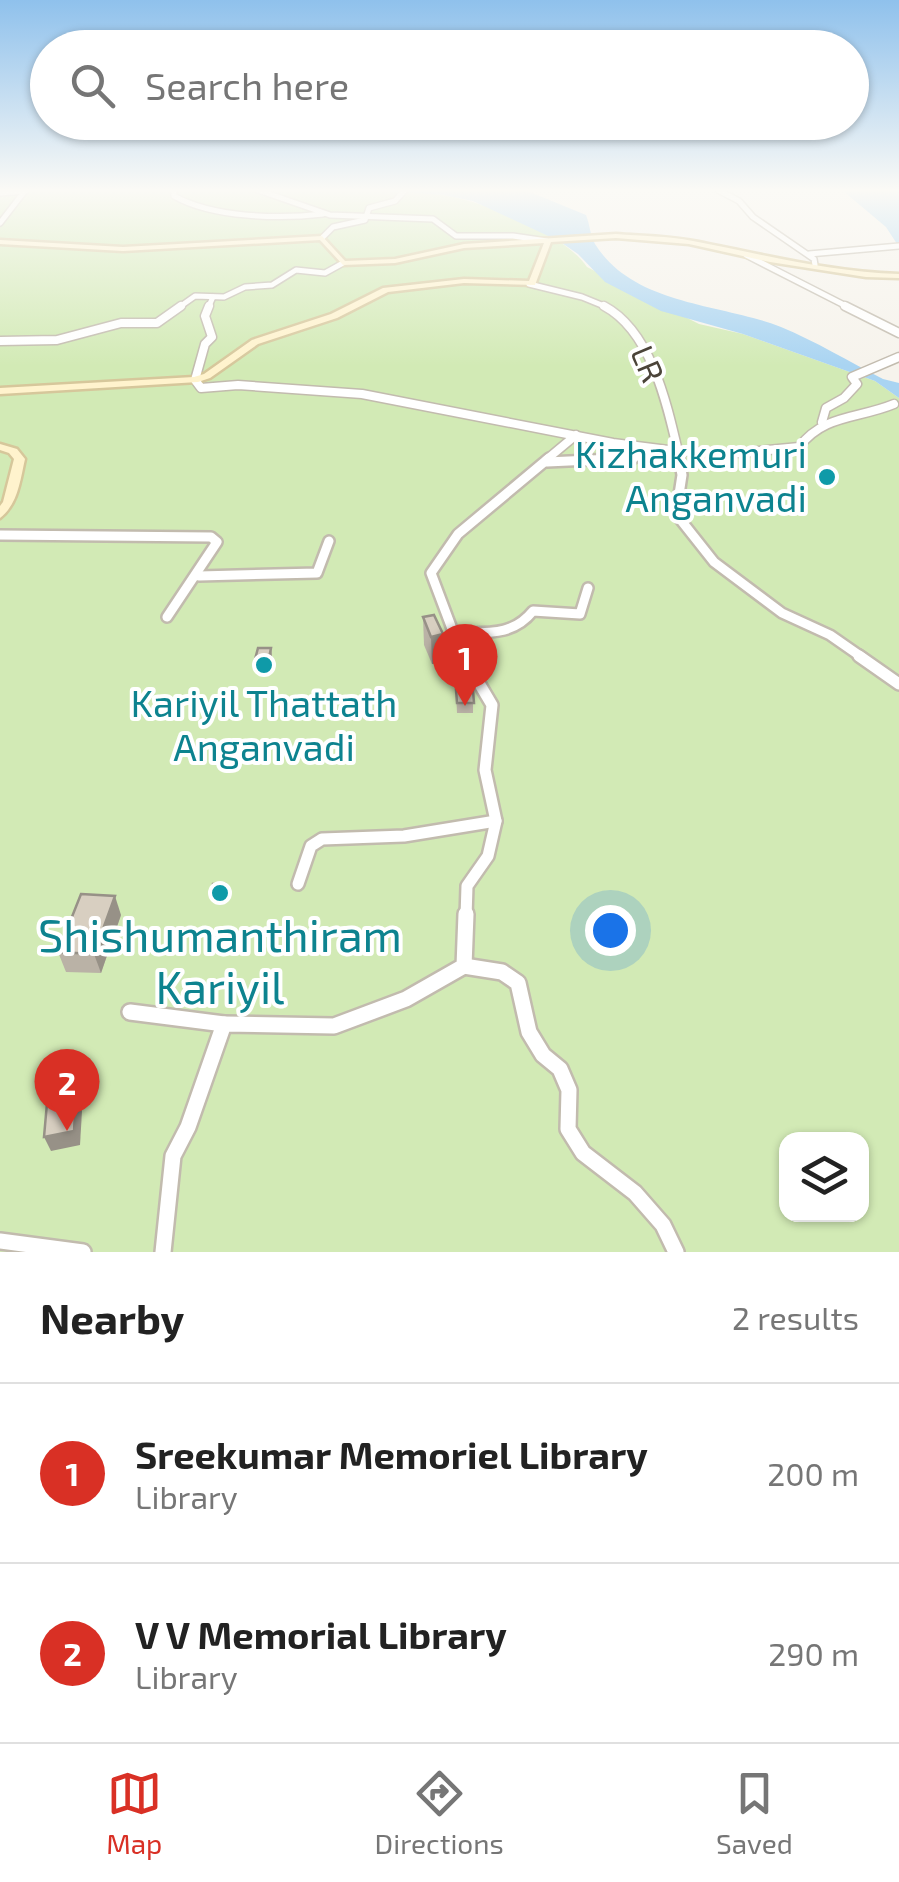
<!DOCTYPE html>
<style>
body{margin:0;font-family:"Exo 2",sans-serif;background:#f6f6f6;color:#222}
.controls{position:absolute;right:30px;bottom:30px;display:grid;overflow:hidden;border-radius:20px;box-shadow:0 2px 8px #0004}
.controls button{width:90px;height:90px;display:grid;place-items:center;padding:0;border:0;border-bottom:2px solid #e0e0e0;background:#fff;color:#222;font:50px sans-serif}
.you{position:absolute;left:610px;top:930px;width:35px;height:35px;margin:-25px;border:8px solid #fff;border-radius:50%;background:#1a73e8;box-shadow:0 0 0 15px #1a73e833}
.badge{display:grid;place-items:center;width:65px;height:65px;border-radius:50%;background:#d93025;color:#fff;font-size:32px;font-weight:700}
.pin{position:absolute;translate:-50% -82px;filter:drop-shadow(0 2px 5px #0008)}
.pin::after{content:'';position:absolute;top:52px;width:35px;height:30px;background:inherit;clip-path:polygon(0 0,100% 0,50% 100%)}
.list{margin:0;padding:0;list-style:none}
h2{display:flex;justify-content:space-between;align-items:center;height:130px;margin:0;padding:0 40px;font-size:42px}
h2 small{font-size:32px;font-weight:400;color:#767676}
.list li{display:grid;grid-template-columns:65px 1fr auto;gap:30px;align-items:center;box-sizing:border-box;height:180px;padding:0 40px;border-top:2px solid #e0e0e0}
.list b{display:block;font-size:38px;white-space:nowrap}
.list p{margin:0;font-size:32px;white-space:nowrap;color:#767676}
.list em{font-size:32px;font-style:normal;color:#767676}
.icon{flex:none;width:55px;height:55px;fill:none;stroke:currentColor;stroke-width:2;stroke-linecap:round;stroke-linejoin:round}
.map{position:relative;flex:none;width:899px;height:1252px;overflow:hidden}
.search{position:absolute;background:#fff;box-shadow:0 2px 8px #0004;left:30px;right:30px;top:30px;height:110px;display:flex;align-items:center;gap:25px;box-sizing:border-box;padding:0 35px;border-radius:55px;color:#767676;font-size:38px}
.sheet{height:490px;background:#fff}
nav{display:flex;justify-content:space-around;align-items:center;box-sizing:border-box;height:140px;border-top:2px solid #e0e0e0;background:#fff;font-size:28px;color:#767676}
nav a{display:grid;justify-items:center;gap:5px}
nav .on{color:#d93025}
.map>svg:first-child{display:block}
</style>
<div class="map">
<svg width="899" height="1252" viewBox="0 0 899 1252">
<rect width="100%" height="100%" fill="#f6f3ec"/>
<!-- green -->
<path fill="#d2eab5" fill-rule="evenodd" d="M 0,190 C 94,190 188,190 281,190 C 336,190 395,185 448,196 C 487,203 565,234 587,267 L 699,324 L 743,334 L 875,381 L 899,398 L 899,1252 L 0,1252 ZM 786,1140 L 862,1140 L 862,1214 L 786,1214 Z"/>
<!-- water -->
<g fill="#a9d4f2">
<path d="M 375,190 L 525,190 L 586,215 C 590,225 590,235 595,244 C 634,306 720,303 781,327 C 815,341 850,362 883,379 L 899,383 L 899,398 L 875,381 L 743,334 L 661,311 L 605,282 L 578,254 L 559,241 L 473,201 L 444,195 Z"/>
<polygon points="842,190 899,190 899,247 886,227"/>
</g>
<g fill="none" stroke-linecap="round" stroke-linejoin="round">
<defs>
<g id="street-far4">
<path d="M 174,190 L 174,196 C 213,218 280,219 323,214"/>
<polyline points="258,190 330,215 433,219 456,236 513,236 547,241"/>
<polyline points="718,190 739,201 753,217 814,259 815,265"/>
<polyline points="0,193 25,191"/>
<polyline points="0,223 24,192"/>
<polyline points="322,238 333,227 365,220 369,208 395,201 405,190"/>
<polyline points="809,254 899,246"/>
<polyline points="746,255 850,308"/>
<polyline points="529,284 582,297 609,308"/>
<polyline points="178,308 195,296 224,297 245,287 272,285 296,270 325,273 343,263"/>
<polyline points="208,308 213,297"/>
</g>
<g id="street-far3">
<path d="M 209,306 L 205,316 L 212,337 L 205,344 L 195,380 L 201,388 L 238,385 L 362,394 L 613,443 L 676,451 L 738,453 L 799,447 C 824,414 858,419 894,404"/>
<path d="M 604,306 C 653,332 668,409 680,460"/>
<polyline points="845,306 899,333"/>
<polyline points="0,341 57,340 121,323 157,323 181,306"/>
<polyline points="822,422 826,408 844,398 857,384 852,377 899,357"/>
<polyline points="660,459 679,460"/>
<polyline points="546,460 576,435"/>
<polyline points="629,460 650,449"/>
</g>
<g id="street-far2">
<polyline points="679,458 682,475 676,514 714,562 782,613 830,635 863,658"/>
<polyline points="660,459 679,460"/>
<polyline points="547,462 634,458"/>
<polyline points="0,535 211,537 217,542 167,617"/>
<polyline points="199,576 317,573 329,541"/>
<path d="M 455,633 C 486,632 512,637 533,611 L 580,614 L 588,588"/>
<polyline points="463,658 431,573 458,534 549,458"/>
</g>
<g id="street-far1">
<polyline points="463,656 492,705 485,770 496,821 488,856 467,886 466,917"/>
<polyline points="859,656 899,684"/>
<polyline points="298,884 311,846 322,839 404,836 496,821"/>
</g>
<g id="street">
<polyline points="464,966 502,972 518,983 529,1032 543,1055 560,1069 569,1090 568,1129 583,1153 635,1193 663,1225 676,1252"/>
<polyline points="130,1012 224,1024"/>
<polyline points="0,1241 83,1252"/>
<polyline points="163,1252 173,1156 188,1127 224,1024 334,1026 406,999 464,966 466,914"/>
</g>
<g id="secondary">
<path d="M 616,234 C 641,236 668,236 693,241 C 762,254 829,272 899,274 L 899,278 L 866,277 L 770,262 L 689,244 L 616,238 L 551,242 L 535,285 L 464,283 L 388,292 L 337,318 L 258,344 L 210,378 L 198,382 L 0,394 L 0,388 L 194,377 L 204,374 L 252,340 L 331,314 L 383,288 L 464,279 L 529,281 L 544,243 L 464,248 L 395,263 L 343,265 L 320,240 L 123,251 L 0,244 L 0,240 L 123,247 L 322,236 L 345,261 L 395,259 L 464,244 Z"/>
<path d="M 0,444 L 17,449 L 25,459 C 20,481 18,504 0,518 L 0,506 L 3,502 L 14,459 L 9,453 L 0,450 Z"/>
</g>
</defs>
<!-- street-far4 casing -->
<use href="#street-far4" stroke="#c2bbae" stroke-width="8"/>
<!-- street-far3 casing -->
<use href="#street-far3" stroke="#c2bbae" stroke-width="11"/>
<!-- street-far2 casing -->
<use href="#street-far2" stroke="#c2bbae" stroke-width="14"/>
<!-- street-far1 casing -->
<use href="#street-far1" stroke="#c2bbae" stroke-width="16"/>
<!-- street casing -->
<use href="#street" stroke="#c2bbae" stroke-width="20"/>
<!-- secondary casing -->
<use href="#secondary" stroke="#d6c79b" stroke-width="5"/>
<!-- street-far4 -->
<use href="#street-far4" stroke="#fff" stroke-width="5"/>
<!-- street-far3 -->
<use href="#street-far3" stroke="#fff" stroke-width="8"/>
<!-- street-far2 -->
<use href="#street-far2" stroke="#fff" stroke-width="9"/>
<!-- street-far1 -->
<use href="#street-far1" stroke="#fff" stroke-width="11"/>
<!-- street -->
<use href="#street" stroke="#fff" stroke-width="15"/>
<!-- secondary -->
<use href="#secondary" fill="#fff3cd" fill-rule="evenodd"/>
</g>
<!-- wall -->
<g fill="#bab2a6">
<polygon points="423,617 443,634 443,662 432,664 424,645"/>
<polygon points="271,648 272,658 269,673 256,672 254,663"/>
<polygon points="456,690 473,690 473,713 457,713"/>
<polygon points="225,884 225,897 213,897 212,892"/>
<polygon points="121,915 101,973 66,972 58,952"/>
</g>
<!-- shaded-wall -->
<g fill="#979187">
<polygon points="443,634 443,662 432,664 431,637"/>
<polygon points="271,648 272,658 269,673 268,663"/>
<polygon points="115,896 121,915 101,973 94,954"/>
<polygon points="76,1097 82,1111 80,1145 51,1151 44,1137"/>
</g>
<!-- building -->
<g fill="#d8cfc1" stroke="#979187" stroke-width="2.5">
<polygon points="434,615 443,634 431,637 423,617"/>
<polygon points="258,648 271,648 268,663 254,663"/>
<polygon points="456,690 473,690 474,703 457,703"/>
<polygon points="213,884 225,884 224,892 212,892"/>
<polygon points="81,894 115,896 94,954 58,952"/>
<polygon points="76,1097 74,1131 44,1137 47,1103"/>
</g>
<!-- sky -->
<linearGradient id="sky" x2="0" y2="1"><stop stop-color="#8fc1ec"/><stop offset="0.52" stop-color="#fbfaf6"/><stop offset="1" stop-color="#fbfaf6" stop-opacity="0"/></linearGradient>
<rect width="899" height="366" fill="url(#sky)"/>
<!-- markers -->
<g fill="#0f9aa8" stroke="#fff" stroke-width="4">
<circle cx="827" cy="477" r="10"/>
<circle cx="264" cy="665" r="10"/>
<circle cx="220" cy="893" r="10"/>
</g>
<g text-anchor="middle" stroke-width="8" stroke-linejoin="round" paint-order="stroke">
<!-- far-street labels -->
<g font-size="32" fill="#4b4439" stroke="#fff">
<text transform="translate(647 364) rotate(67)" y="11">LR</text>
</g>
<!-- culture labels -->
<g font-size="38" fill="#0d838f" stroke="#fff" text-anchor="end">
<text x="807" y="468">Kizhakkemuri<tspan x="807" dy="44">Anganvadi</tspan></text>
<text x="264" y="717" text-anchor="middle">Kariyil Thattath<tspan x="264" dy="44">Anganvadi</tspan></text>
</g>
<!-- near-culture labels -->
<g font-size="45" fill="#0d838f" stroke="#fff">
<text x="220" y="952">Shishumanthiram<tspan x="220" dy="52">Kariyil</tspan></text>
</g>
</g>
</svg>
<div class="controls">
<button><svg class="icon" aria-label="layers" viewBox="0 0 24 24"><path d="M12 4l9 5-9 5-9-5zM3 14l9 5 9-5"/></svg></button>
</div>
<div class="you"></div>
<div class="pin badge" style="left:465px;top:706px">1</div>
<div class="pin badge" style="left:67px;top:1131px">2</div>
<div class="search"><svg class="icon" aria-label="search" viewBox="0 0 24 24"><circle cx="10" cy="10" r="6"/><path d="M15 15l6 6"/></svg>Search here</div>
</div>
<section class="sheet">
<h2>Nearby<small>2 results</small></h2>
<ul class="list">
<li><span class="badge">1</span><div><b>Sreekumar Memoriel Library</b><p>Library</p></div><em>200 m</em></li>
<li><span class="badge">2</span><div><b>V V Memorial Library</b><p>Library</p></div><em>290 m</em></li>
</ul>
</section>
<nav>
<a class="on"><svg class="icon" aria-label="map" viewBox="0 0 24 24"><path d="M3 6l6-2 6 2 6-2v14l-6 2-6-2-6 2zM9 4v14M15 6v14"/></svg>Map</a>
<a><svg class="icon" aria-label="directions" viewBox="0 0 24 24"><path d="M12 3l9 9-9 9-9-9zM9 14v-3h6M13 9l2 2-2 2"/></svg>Directions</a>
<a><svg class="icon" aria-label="saved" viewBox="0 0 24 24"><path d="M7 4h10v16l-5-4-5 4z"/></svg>Saved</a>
</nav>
